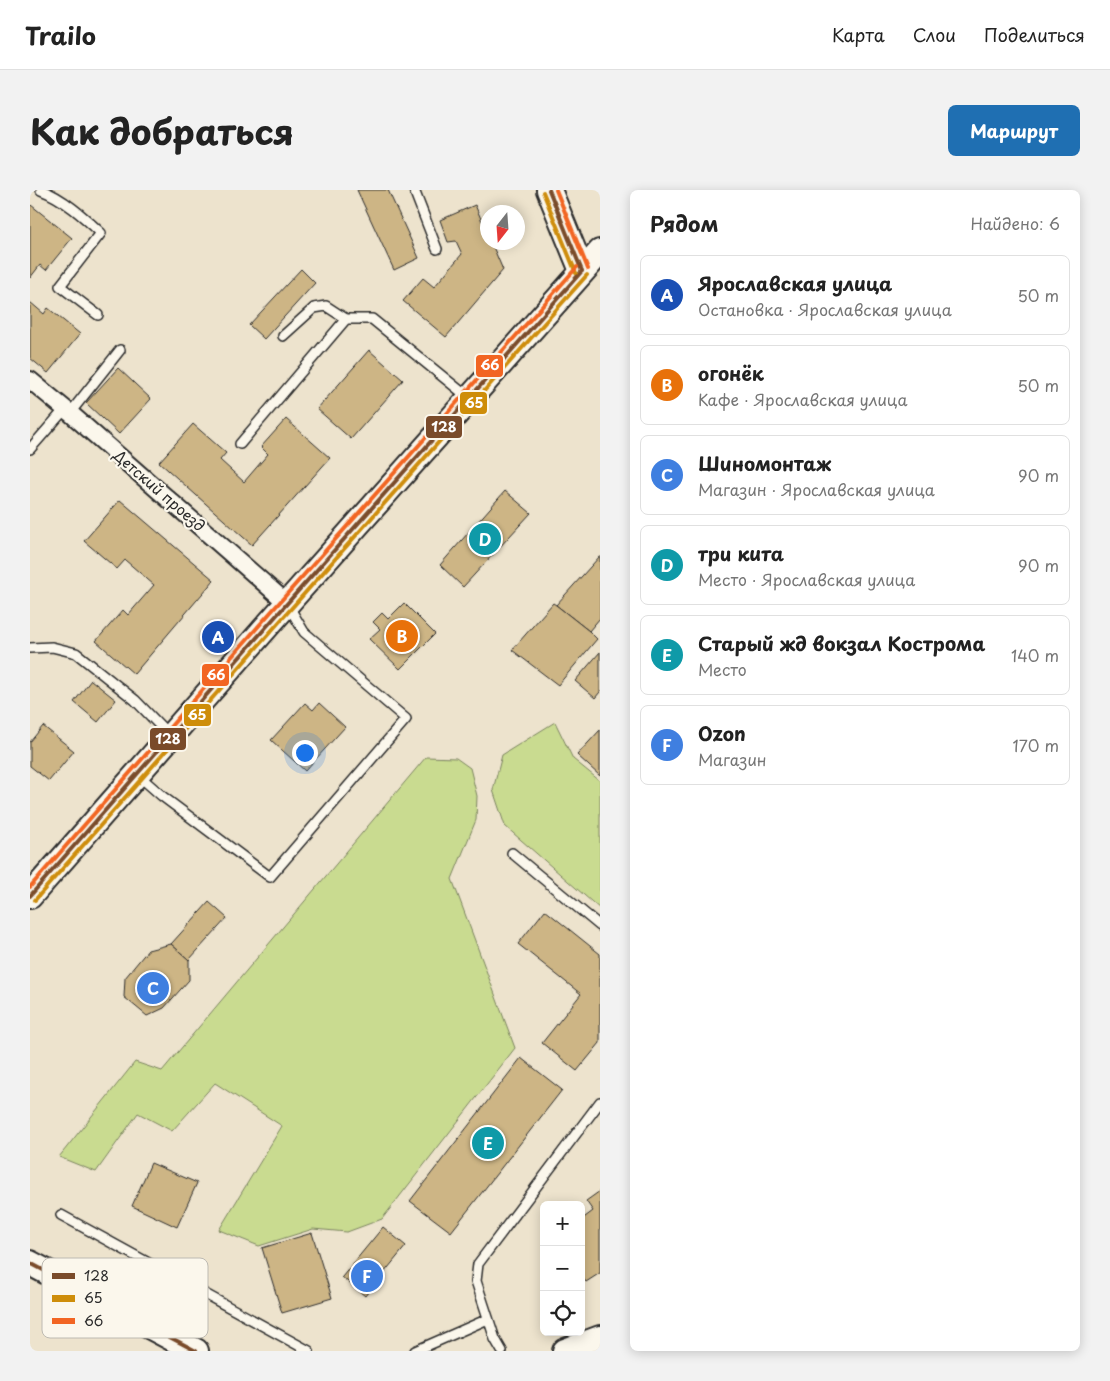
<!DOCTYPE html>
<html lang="ru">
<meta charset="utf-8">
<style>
body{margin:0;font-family:"Playpen Sans",sans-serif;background:#f2f2f2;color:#222}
.controls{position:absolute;right:15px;bottom:15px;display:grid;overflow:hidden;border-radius:8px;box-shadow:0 2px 12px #0003}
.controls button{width:45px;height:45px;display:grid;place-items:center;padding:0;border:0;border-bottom:1px solid #e0e0e0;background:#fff;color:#222;font:25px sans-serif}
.compass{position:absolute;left:450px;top:15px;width:45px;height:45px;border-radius:50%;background:#fff;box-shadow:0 2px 12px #0003;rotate:197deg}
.you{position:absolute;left:274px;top:562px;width:18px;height:18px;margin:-12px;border:4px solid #fff;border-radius:50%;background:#1a73e8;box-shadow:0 0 0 8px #1a73e833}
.badge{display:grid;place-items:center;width:32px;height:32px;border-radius:50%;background:#1f6fb2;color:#fff;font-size:16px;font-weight:700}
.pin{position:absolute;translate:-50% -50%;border:2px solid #fff;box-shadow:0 1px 5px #0006}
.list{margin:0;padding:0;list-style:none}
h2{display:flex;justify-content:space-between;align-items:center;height:65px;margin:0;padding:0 20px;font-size:21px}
h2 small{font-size:16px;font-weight:400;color:#767676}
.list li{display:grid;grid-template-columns:32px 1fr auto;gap:15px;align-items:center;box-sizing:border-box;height:80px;margin:0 10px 10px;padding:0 10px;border:1px solid #e0e0e0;border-radius:8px}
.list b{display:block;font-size:19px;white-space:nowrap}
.list p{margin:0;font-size:16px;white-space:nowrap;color:#767676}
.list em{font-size:16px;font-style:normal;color:#767676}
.icon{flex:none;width:28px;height:28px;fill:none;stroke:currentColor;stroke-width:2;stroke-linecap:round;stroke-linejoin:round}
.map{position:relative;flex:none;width:570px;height:1161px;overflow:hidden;border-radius:8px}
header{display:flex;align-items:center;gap:30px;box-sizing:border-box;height:70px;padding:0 25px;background:#fff;border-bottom:1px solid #e0e0e0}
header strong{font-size:24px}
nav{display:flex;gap:28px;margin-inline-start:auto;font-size:18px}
.intro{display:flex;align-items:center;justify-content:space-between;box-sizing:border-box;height:120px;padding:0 30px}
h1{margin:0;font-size:35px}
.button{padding:12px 22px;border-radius:8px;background:#1f6fb2;color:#fff;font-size:18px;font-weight:700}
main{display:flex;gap:30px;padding:0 30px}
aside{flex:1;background:#fff;border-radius:8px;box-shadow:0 2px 12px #0003}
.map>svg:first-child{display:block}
</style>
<header>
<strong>Trailo</strong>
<nav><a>Карта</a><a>Слои</a><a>Поделиться</a></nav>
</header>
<div class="intro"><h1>Как добраться</h1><a class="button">Маршрут</a></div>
<main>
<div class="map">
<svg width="570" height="1161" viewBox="0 0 570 1161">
<rect width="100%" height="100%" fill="#ede3cd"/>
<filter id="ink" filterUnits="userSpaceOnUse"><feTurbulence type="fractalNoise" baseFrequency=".02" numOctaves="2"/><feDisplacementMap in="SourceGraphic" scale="10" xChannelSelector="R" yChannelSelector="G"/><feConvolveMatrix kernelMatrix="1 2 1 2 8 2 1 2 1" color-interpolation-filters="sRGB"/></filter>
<g filter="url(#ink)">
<!-- green -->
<g fill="#c9db90" stroke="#7a835e">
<polygon points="525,532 543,569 570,591 570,719 475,636 463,600 472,565"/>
<polygon points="396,567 426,568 440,578 447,606 446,630 422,689 485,858 352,1029 317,1042 283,1039 229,1056 189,1040 252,936 185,893 142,941 108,923 66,982 29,967 105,872 132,881"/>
</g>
<!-- building -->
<g fill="#cdb585" stroke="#2b2b2b">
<polygon points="327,0 358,0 389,68 364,80"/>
<polygon points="1,15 42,48 16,80 10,75 0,88 0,16"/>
<polygon points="445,15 458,45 458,52 461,52 473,80 416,147 373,111 393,88 404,97 432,64 426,51 418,52 410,30"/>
<polygon points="271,79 285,93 234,149 219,135"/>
<polygon points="0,112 14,124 18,118 50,144 18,183 0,168"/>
<polygon points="339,160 373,190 321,249 287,219"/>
<polygon points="88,178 121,209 89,244 56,213"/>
<polygon points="256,229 300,268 222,355 129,272 163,234 196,263 190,270 214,292 238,264 231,257"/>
<polygon points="475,301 501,323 433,397 410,375"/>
<polygon points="90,310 184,390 104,484 66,451 93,420 98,425 124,395 95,370 87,379 54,351"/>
<polygon points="570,366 570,428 559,441 526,415"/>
<polygon points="374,413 405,444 370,479 339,449 350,439 343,432 352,423 358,429"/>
<polygon points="523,413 526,415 559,441 567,449 528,495 482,460"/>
<polygon points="570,462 570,502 565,508 545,491"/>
<polygon points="61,490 86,510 68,532 44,512"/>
<polygon points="275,513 283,520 289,513 315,537 275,581 241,550"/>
<polygon points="13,536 44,561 19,591 0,576 0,552"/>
<polygon points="570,540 570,586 547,565"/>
<polygon points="179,712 197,728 159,770 141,754"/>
<polygon points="515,720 570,764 570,853 547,881 512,853 551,804 488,754"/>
<polygon points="141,754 159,770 159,790 134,818 117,826 94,807 95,788 118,760"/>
<polygon points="491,868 532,900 421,1042 380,1011"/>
<polygon points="121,973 167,993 147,1037 102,1016"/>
<polygon points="570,1001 570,1083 556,1092 551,1086 551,1030 563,1021 556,1011"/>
<polygon points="353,1037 376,1056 335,1106 312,1087"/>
<polygon points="282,1043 302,1108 252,1123 232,1058"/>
</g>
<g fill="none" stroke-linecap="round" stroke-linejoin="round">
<defs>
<g id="lane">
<path d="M 11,0 C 33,8 54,27 71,43 L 30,96 L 68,125"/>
<polyline points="384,0 407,59"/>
<polyline points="253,146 284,118 296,116 316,129 342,129 439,208"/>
<polyline points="40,223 90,160"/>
<polyline points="210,254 316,129"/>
<polyline points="0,259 35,219"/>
<polyline points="0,458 22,457 46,463 105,510 140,546"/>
<polyline points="107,584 132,606 240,687 376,529 274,442 258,415"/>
<polyline points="482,663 570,736"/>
<polyline points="31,1025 279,1161"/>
<polyline points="104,1128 130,1080"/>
<polyline points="385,1161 458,1129"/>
<polyline points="472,1161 465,1149 446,1091 448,1074 570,912"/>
</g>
<polyline id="street" points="0,190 40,223 258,414"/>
<g id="secondary">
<polyline points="519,0 552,81"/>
<polyline points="0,706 238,435 570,62"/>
<polyline points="0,1073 166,1161"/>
<polyline points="535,1161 570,1148"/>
</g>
</defs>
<!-- lane casing -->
<use href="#lane" stroke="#2b2b2b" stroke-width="12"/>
<!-- street casing -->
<use href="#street" stroke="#2b2b2b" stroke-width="20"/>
<!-- secondary casing -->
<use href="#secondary" stroke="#2b2b2b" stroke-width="28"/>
<!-- lane -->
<use href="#lane" stroke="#fbf7ec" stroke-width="9"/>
<!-- street -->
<use href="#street" stroke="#fbf7ec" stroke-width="16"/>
<!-- secondary -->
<use href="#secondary" stroke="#fbf7ec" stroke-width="24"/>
<defs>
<g id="bus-1">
<polyline points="519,0 552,81"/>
<polyline points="0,706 238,435 552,81"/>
<polyline points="0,1073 166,1161"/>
</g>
<g id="bus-2">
<polyline points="513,2 546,83"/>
<polyline points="5,710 243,439 557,85"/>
</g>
<g id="bus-3">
<polyline points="526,0 558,79"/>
<polyline points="0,697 233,431 547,77"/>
</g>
</defs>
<!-- bus-1 casing -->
<use href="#bus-1" stroke="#fbf7ec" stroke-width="8"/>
<!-- bus-2 casing -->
<use href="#bus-2" stroke="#fbf7ec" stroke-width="8"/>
<!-- bus-3 casing -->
<use href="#bus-3" stroke="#fbf7ec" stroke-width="8"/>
<!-- bus-1 -->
<use href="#bus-1" stroke="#7a4b2a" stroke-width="4"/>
<!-- bus-2 -->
<use href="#bus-2" stroke="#ce8d09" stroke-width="4"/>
<!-- bus-3 -->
<use href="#bus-3" stroke="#f26522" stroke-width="4"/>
</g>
</g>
<g text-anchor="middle" stroke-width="4.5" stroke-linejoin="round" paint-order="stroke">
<!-- street labels -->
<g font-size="15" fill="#2b2b2b" stroke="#fbf7ec">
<text transform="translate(129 301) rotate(41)" y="5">Детский проезд</text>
</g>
</g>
<!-- legend -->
<rect x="12" y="1068" width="166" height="80" rx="8" fill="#fbf7ec" stroke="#bdbab2" stroke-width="1"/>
<rect x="22" y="1083" width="23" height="6" fill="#7a4b2a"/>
<rect x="22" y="1105" width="23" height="7" fill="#ce8d09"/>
<rect x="22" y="1128" width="23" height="6" fill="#f26522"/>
<g font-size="14" fill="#2b2b2b">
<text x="54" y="1091">128</text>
<text x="54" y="1113">65</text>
<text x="54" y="1136">66</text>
</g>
<g stroke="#fbf7ec" stroke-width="2">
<rect x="445" y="164" width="29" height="24" rx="5" fill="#f26522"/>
<rect x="429" y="201" width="29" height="24" rx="5" fill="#ce8d09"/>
<rect x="395" y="225" width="38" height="24" rx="5" fill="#7a4b2a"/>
<rect x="171" y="473" width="29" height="24" rx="5" fill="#f26522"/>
<rect x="153" y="513" width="29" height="24" rx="5" fill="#ce8d09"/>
<rect x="119" y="537" width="38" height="24" rx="5" fill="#7a4b2a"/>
</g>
<g font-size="14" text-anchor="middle" font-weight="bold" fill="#fff">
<text x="460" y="180">66</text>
<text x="444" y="218">65</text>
<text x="414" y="242">128</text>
<text x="186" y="490">66</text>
<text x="167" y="530">65</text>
<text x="138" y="554">128</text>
</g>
</svg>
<div class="controls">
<button>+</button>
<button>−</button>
<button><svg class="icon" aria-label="locate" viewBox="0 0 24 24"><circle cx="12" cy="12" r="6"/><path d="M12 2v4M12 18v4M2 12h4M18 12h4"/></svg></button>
</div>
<svg class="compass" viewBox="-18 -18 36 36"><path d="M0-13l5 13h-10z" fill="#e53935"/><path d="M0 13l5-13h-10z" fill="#767676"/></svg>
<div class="you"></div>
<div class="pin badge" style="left:188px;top:447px;background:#1a4fb4">A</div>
<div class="pin badge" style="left:372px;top:446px;background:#e8710a">B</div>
<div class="pin badge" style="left:123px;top:798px;background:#3f7fe0">C</div>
<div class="pin badge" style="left:455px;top:349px;background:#0f9aa8">D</div>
<div class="pin badge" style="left:458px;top:953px;background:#0f9aa8">E</div>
<div class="pin badge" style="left:337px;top:1086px;background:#3f7fe0">F</div>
</div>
<aside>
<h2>Рядом<small>Найдено: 6</small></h2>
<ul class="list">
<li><span class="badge" style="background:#1a4fb4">A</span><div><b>Ярославская улица</b><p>Остановка · Ярославская улица</p></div><em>50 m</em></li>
<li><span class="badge" style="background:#e8710a">B</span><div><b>огонёк</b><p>Кафе · Ярославская улица</p></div><em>50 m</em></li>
<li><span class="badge" style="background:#3f7fe0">C</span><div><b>Шиномонтаж</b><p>Магазин · Ярославская улица</p></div><em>90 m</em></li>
<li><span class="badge" style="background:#0f9aa8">D</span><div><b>три кита</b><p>Место · Ярославская улица</p></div><em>90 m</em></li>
<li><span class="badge" style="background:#0f9aa8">E</span><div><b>Старый жд вокзал Кострома</b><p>Место</p></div><em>140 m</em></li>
<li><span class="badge" style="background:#3f7fe0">F</span><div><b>Ozon</b><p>Магазин</p></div><em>170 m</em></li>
</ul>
</aside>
</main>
